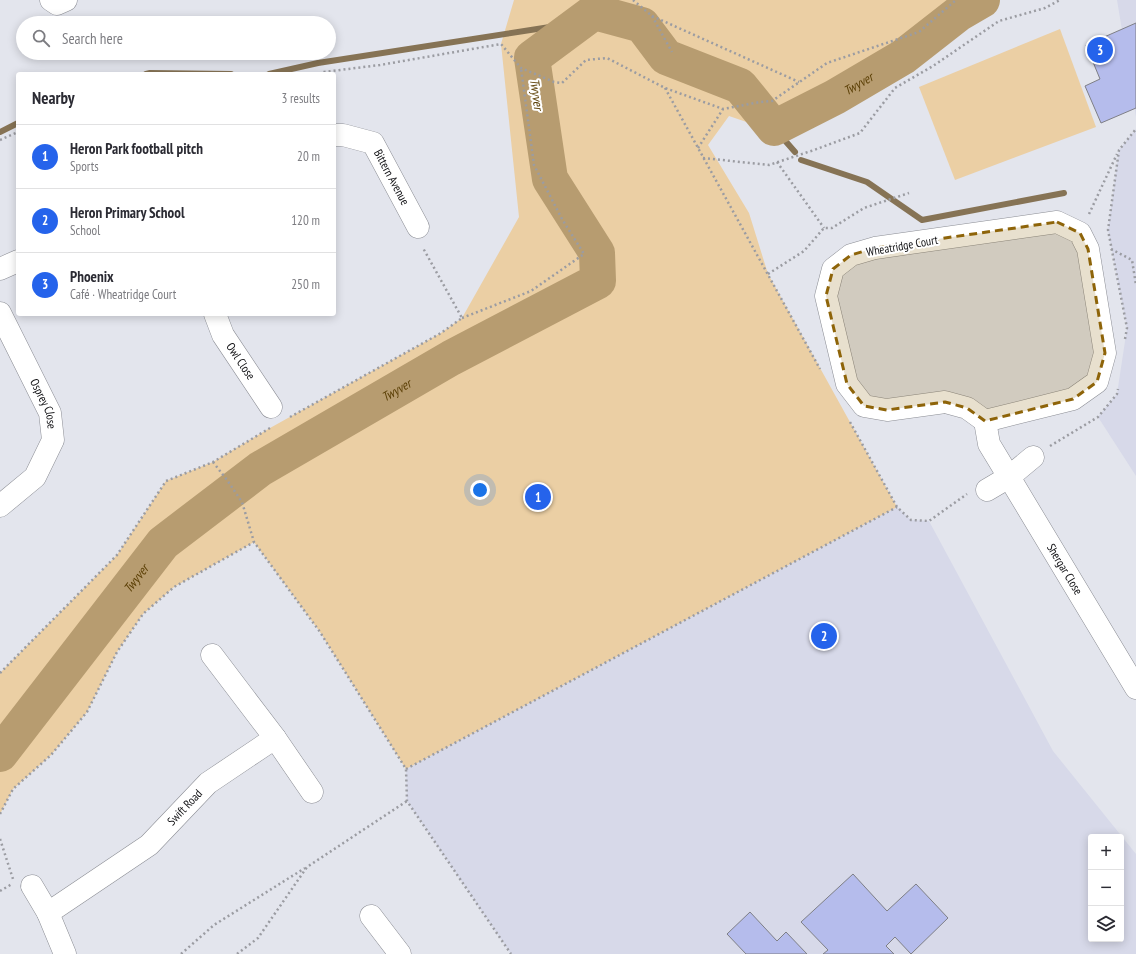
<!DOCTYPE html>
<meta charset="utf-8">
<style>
body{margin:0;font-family:"PT Sans Narrow",sans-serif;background:#f7f7f7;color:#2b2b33}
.controls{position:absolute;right:12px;bottom:12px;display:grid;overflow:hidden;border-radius:4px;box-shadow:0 2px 10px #0003}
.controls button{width:36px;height:36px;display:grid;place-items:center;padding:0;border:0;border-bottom:1px solid #e1e1e2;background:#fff;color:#2b2b33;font:20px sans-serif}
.you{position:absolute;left:480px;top:490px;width:14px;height:14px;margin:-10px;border:3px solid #fff;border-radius:50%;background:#1a73e8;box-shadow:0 0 0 6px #1a73e833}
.badge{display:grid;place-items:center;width:26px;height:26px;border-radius:50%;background:#2563eb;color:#fff;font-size:13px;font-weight:700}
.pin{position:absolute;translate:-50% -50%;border:2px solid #fff;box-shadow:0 1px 4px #0006}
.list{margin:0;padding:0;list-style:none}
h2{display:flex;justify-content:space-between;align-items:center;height:52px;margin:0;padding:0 16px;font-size:17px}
h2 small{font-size:13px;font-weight:400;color:#7c7c81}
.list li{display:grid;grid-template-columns:26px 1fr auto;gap:12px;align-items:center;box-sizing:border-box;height:64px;padding:0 16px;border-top:1px solid #e1e1e2}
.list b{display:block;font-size:15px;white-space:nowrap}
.list p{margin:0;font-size:13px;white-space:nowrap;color:#7c7c81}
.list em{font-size:13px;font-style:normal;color:#7c7c81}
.icon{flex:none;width:22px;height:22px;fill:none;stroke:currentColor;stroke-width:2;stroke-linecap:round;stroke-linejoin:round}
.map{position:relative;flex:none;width:1136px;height:954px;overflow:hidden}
.search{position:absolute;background:#fff;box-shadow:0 2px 10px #0003;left:16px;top:16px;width:320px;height:44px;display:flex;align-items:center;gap:10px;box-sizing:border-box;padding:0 14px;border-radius:22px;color:#7c7c81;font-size:15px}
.panel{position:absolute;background:#fff;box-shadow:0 2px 10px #0003;left:16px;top:72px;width:320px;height:244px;border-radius:4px}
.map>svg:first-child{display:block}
</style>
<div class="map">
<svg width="1136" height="954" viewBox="0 0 1136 954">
<rect width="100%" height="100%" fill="#e3e5ed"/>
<!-- built -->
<g fill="#d7d9e9" fill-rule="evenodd">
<polygon points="1117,0 1136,0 1136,117 1127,60"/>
<polygon points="1136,129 1136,476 1098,417 1117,394 1127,328 1108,230 1119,150"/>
<path d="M 897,507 L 911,520 L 929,521 L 1053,751 L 1136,854 L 1136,954 L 511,954 L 407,801 L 406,769 ZM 1091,837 L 1121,837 L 1121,939 L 1091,939 Z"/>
</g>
<!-- green -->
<g fill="#ebcfa4">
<polygon points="514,0 982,0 958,14 903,57 835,97 781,134 729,116 708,145 749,213 768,274 897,507 406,769 320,632 254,542 174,587 143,614 117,652 87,712 51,755 13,789 0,814 0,673 117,555 166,481 213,462 270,428 441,333 462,318 519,217 501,44"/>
<polygon points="1060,29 1096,127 955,180 919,87"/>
</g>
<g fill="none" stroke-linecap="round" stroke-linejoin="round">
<!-- stream -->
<g stroke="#867355" stroke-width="6">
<polyline points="146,74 150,73 231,74"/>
<polyline points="269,74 318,63 550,27 594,12"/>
<polyline points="774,128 795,152"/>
<polyline points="0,132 18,123"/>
<polyline points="801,160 867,182 922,220 1064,193"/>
</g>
<!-- river -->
<path stroke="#b79c70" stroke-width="36" id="s1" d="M 0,754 L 163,543 L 260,469 L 451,358 L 598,281 L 597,253 L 550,179 L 532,58 L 594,12 L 642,25 L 666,57 L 740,86 L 774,128 L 835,97 L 903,57 L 958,14 L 982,0"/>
</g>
<!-- building -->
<g fill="#b5bcec" stroke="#7e7f86">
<polygon points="1136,23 1136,108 1101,123 1085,86 1100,79 1086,45"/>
<polygon points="853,874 887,911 916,884 948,918 911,954 895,937 886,946 894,954 823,954 828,950 801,922"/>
<polygon points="750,912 777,941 786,932 807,954 746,954 727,934"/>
</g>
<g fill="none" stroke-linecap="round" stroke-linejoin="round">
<defs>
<g id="minor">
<polyline points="51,0 57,4 66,0"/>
<path id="s2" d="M 334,135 L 343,135 L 373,143 L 418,227"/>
<polygon points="1057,222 1080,233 1088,249 1105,353 1097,382 1073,399 985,421 967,408 945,402 887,410 864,406 847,384 826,296 833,269 851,255 875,248"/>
<polyline points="0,269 18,261"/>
<path id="s3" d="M 0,313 L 50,413 L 53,440 L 35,477 L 0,506"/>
<path id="s4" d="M 215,314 L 223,335 L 271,407"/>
<polyline points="985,421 989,444 1009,477 987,490"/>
<path id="s5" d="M 1033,457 L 1009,477 L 1136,688"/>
<polyline points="275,738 312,792"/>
<polyline points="32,886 48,913"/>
<polyline points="371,916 400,954"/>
<path id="s6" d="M 65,954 L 48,913 L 149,845 L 208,783 L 275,738 L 212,655"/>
</g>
</defs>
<!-- minor casing -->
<use href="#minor" stroke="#8b8d94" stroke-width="23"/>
<!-- path -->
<g stroke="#9b9ca2" stroke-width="2.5" stroke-dasharray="2 3" stroke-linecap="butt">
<polyline points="633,0 652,16 672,52"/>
<polyline points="652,16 799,82"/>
<polyline points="319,74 324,72 380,65 501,44 521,68 554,82 562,83 586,60 607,58 665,88 723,109 760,102 772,101 827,63 919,32 956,0"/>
<polyline points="665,88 820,369"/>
<polyline points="0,140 18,132"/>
<polyline points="698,148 723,109"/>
<polyline points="703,158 769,165 814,150 860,133 895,88 933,66 999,21 1045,8 1060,0"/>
<polyline points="777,162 824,228"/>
<polyline points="1089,214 1117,154"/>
<polyline points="1111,249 1132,260 1136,285"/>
<polyline points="768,274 804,251 824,228 832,228 864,208 909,193"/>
<polyline points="462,318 531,291 584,254 562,219 534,165 521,68"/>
<polyline points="1125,339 1127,328 1108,230 1119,150 1136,129"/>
<polyline points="290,417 441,333 462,318 423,248"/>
<polyline points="850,422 897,507 911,520 929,521 967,494"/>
<polyline points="1050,446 1098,417 1117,394 1118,389"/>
<polyline points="213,462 227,480 242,502 254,542 320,632 406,769 407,801 511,954"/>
<polyline points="0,673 117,555 166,481 213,462 270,428"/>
<polyline points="406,769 897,507"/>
<polyline points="0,814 13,789 51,755 87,712 117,652 143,614 174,587 254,542"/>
<polyline points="0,839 13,879"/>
<polyline points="0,891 12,884"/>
<polyline points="181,954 214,925 305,868"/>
<polyline points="237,954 258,938 307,867 407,801"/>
</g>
<!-- minor -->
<use href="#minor" stroke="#fff" stroke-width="22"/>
</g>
<!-- marked area -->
<path fill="#8e6409" fill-opacity="0.2" stroke="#8e6409" stroke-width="3" stroke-dasharray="8 5" stroke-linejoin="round" d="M 1057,222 L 1080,233 L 1088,249 L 1105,353 L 1097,382 L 1073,399 L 985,421 L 967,408 L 945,402 L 887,410 L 864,406 L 847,384 L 826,296 L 833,269 L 851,255 L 875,248 Z"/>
<g text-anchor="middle" stroke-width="4" stroke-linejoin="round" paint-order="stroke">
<!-- street labels -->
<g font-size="12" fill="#131316" stroke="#fff">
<text dy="4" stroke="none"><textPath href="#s2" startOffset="79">Bittern Avenue</textPath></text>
<text transform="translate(902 246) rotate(-10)" y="4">Wheatridge Court</text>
<text dy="4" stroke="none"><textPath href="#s4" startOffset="54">Owl Close</textPath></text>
<text dy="4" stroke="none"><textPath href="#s3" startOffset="101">Osprey Close</textPath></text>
<text dy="4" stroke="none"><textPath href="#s5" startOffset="139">Shergar Close</textPath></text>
<text dy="4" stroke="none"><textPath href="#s6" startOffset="218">Swift Road</textPath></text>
</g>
<!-- water labels -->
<g font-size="13" font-style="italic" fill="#5b3f05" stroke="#fff">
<text dy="5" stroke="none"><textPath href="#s1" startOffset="1409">Twyver</textPath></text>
<text transform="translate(537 94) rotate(82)" y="5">Twyver</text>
<text dy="5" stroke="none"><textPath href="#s1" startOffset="546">Twyver</textPath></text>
<text dy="5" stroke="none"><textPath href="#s1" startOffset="222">Twyver</textPath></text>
</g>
</g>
</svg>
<div class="controls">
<button>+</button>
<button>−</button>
<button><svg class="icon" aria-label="layers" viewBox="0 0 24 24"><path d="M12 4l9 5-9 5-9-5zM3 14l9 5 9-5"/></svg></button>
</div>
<div class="you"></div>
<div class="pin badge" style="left:538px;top:497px">1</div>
<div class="pin badge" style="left:824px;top:636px">2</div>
<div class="pin badge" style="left:1100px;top:50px">3</div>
<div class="search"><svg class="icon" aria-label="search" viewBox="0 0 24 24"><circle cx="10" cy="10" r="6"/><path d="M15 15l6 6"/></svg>Search here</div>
<section class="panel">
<h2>Nearby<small>3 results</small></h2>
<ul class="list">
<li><span class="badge">1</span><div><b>Heron Park football pitch</b><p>Sports</p></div><em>20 m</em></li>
<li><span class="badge">2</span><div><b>Heron Primary School</b><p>School</p></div><em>120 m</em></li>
<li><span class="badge">3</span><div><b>Phoenix</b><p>Café · Wheatridge Court</p></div><em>250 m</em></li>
</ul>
</section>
</div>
